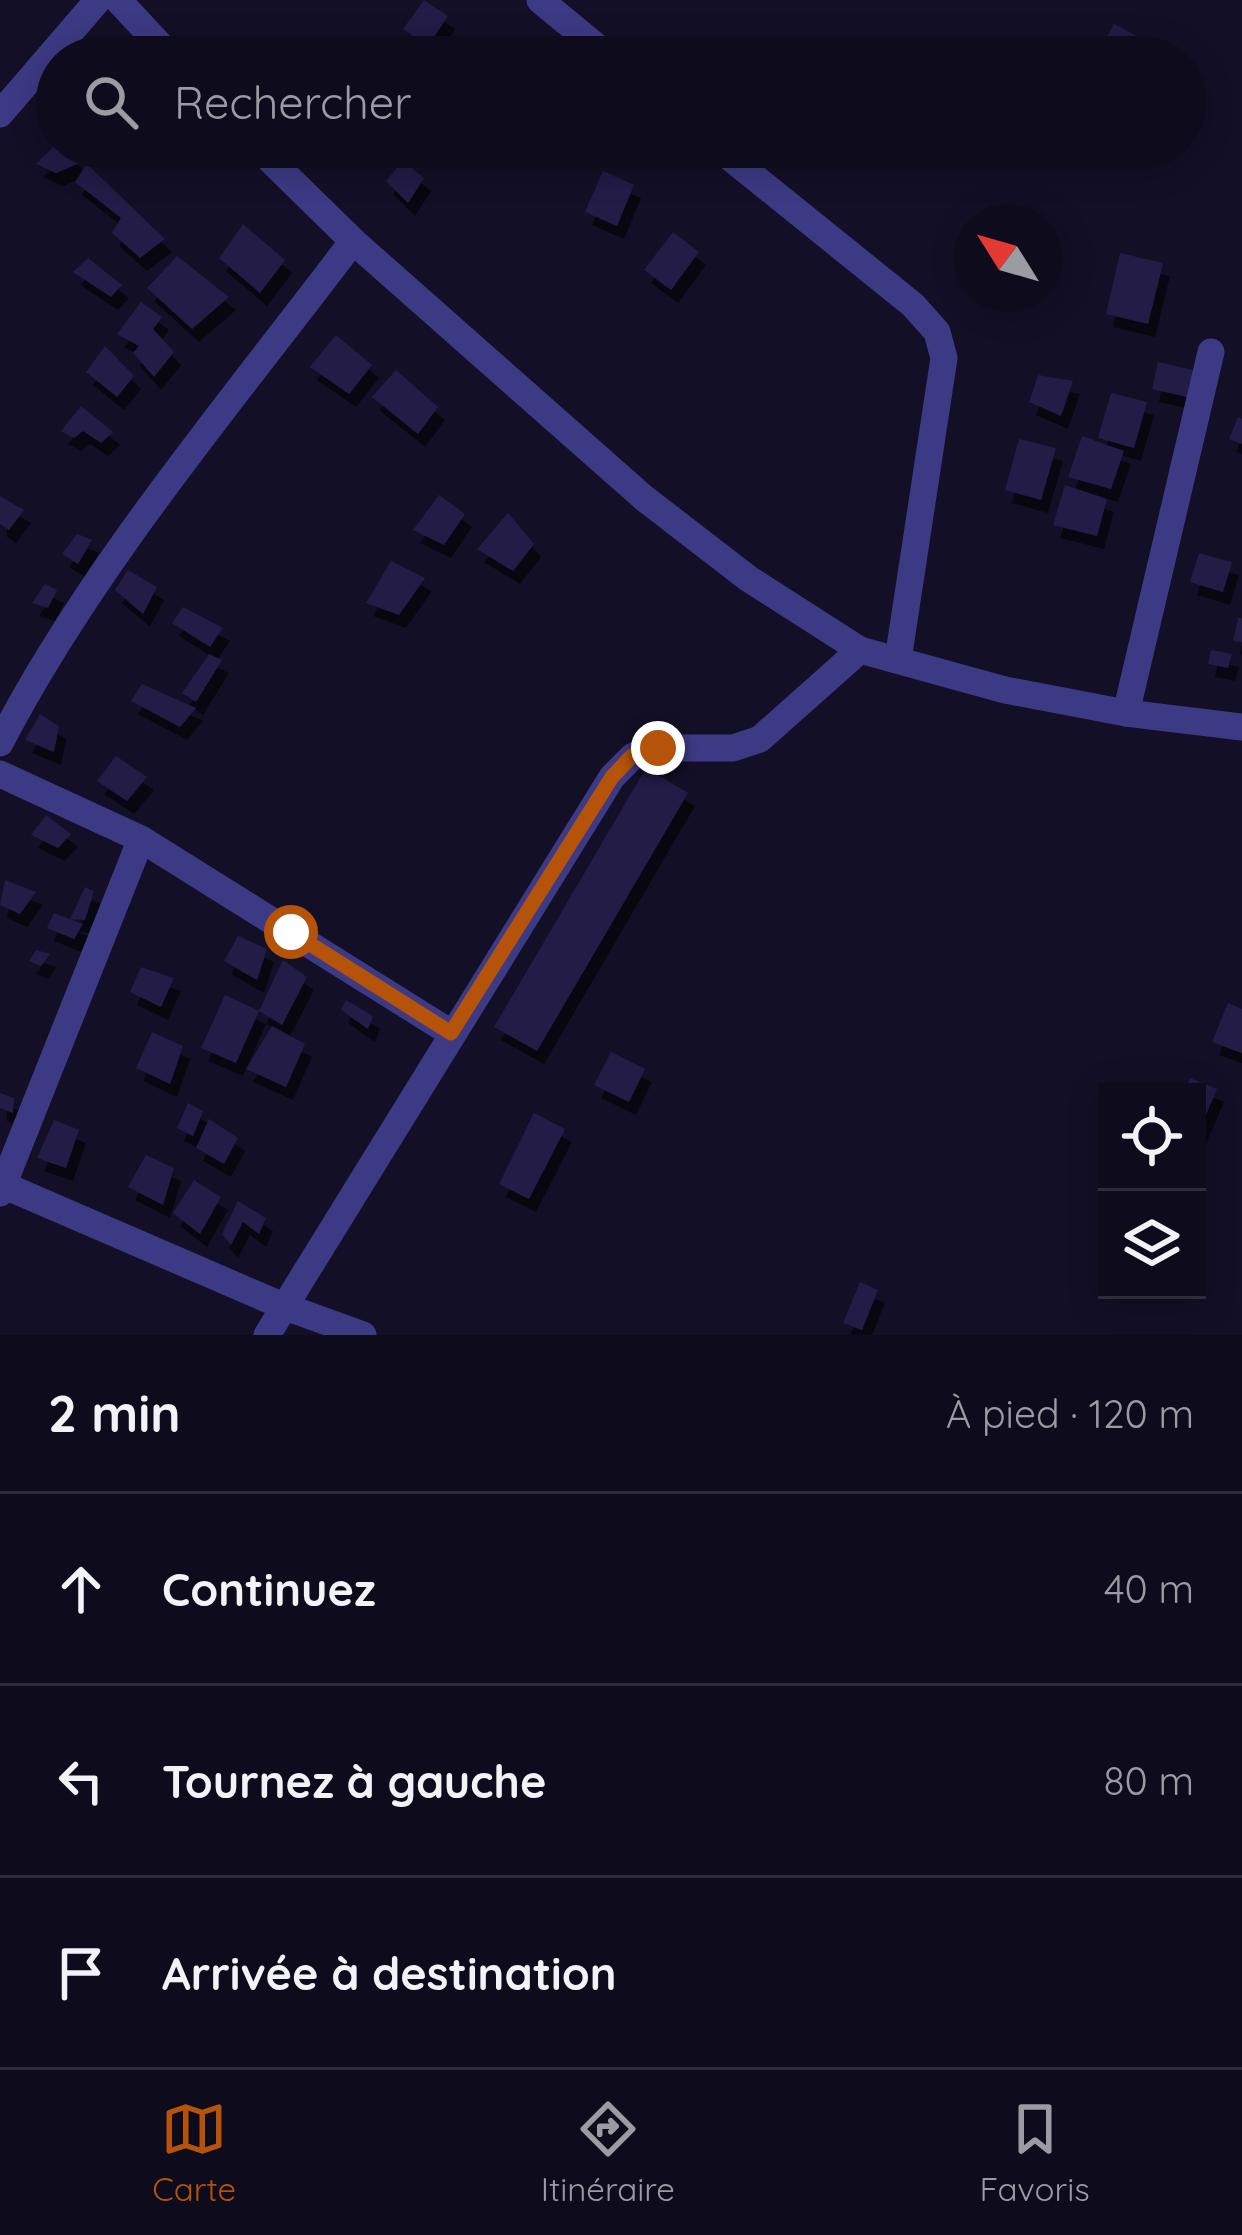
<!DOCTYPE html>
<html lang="fr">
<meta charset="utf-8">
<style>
body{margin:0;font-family:Quicksand,sans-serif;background:#171425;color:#f1f3f6}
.controls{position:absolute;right:36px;bottom:36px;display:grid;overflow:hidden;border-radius:0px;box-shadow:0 6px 30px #0003}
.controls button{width:108px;height:108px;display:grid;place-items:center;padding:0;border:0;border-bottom:3px solid #2e2b3b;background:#0e0b1c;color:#f1f3f6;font:60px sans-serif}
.compass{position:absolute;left:954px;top:204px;width:108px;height:108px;border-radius:50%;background:#0e0b1c;box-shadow:0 6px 30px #0003;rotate:307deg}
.stop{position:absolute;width:36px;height:36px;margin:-27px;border:9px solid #b45309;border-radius:50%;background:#fff}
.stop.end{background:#b45309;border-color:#fff;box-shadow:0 3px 12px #0008}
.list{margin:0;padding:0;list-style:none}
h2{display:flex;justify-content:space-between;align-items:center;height:156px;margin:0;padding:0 48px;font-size:51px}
h2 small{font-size:39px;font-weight:400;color:#9b9ba3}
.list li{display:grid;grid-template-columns:78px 1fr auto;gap:36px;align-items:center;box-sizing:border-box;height:192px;padding:0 48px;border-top:3px solid #2e2b3b}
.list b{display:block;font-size:45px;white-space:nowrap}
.list em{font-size:39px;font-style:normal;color:#9b9ba3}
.icon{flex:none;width:66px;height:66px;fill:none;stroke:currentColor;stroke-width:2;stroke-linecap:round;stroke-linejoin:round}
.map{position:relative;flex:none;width:1242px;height:1335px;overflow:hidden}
.search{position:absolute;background:#0e0b1c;box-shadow:0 6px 30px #0003;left:36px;right:36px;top:36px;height:132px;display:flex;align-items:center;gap:30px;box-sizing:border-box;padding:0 42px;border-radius:66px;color:#9b9ba3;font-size:45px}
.sheet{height:732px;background:#0e0b1c}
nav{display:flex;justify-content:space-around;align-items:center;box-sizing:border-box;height:168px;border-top:3px solid #2e2b3b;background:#0e0b1c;font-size:33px;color:#9b9ba3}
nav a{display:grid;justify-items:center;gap:6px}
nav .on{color:#b45309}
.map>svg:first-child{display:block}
</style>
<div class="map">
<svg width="1242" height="1335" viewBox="0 0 1242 1335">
<defs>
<filter id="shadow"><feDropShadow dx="7" dy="13" stdDeviation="0" flood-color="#0009"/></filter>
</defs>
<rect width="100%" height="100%" fill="#130f26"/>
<!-- building -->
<g fill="#241b47" filter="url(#shadow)">
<polygon points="424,0 448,16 428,46 403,29"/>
<polygon points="1114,24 1150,43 1143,57 1096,57"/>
<polygon points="510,44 543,57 505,57"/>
<polygon points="57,143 57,147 68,147 80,163 56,173 36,164"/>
<polygon points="403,161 424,178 408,203 386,181"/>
<polygon points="87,164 165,239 140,258 112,233 121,218 75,182"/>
<polygon points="603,171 634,185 617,226 585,212"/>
<polygon points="243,224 285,260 260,293 219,258"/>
<polygon points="673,232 699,252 671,290 644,270"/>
<polygon points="1120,253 1163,263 1148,324 1106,314"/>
<polygon points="177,256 229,297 192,329 147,288"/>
<polygon points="88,258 122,285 111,297 73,272"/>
<polygon points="141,302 162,317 153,329 174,352 154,377 133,353 139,346 117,334"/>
<polygon points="336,335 372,365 349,394 310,367"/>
<polygon points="105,346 134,376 117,397 86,372"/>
<polygon points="1158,362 1193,370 1187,397 1152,389"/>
<polygon points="396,370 438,407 418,434 372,397"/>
<polygon points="1038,375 1073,381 1061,416 1029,402"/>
<polygon points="1111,393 1147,402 1134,448 1098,438"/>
<polygon points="81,406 113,432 101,443 83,431 74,438 61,431"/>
<polygon points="1238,417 1242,419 1242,444 1229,439"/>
<polygon points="1082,436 1124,451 1111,489 1068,477"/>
<polygon points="1019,439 1056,448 1041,500 1005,490"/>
<polygon points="1065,485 1107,499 1097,536 1053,525"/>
<polygon points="439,495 465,514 444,545 413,530"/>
<polygon points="0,496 24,510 9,530 0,524"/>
<polygon points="508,513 534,544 513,571 477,549"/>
<polygon points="77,534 92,540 78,564 62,554"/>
<polygon points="1199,553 1232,562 1223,592 1190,582"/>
<polygon points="391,561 425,578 399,615 366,603"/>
<polygon points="128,570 157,587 143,614 115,590"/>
<polygon points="45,584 57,590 48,608 32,603"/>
<polygon points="183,607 223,628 210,647 172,623"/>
<polygon points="1238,618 1242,618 1242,642 1233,641"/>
<polygon points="1211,650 1232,654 1228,668 1208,664"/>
<polygon points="209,654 222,660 196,702 182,693"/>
<polygon points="142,684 196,708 180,727 131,701"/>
<polygon points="40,714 59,726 54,752 25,740"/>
<polygon points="116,756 147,777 127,801 97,781"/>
<polygon points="646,768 688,793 537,1051 494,1027"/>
<polygon points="46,815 71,834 58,848 31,835"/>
<polygon points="5,880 36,892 20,914 0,905"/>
<polygon points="85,887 94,891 85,920 70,919"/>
<polygon points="54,913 83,924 74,939 47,928"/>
<polygon points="238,936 267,949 257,980 224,961"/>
<polygon points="36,950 50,954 41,966 29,961"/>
<polygon points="283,960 307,977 282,1025 259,1011"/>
<polygon points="141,967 174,978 161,1007 130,992"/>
<polygon points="225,995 259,1011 236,1063 201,1048"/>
<polygon points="346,1000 373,1016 368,1029 341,1010"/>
<polygon points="1228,1003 1242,1009 1242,1053 1212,1042"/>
<polygon points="272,1026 305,1044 286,1087 246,1069"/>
<polygon points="152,1032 183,1046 170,1084 136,1068"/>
<polygon points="611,1052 645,1069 629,1102 594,1085"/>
<polygon points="1190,1078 1217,1089 1197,1136 1197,1092 1184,1092"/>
<polygon points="0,1093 14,1098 13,1113 0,1108"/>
<polygon points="188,1103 203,1111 193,1136 177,1128"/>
<polygon points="534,1113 565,1129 529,1199 499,1184"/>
<polygon points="209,1119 238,1138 224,1164 196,1148"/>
<polygon points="54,1120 79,1130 66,1168 37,1158"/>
<polygon points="146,1155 174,1168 163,1205 128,1187"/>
<polygon points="194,1180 221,1197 200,1234 173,1213"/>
<polygon points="238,1201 266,1218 259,1234 243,1222 231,1245 222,1234"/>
<polygon points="860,1282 878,1290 862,1330 843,1323"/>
</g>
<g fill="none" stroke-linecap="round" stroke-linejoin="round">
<!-- minor -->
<g stroke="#3d3a85" stroke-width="27">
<polyline points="118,0 171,57"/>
<polyline points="540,0 609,57"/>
<polyline points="0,114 98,0"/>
<polyline points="257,147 353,241 644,498 749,579 860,650 1005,690 1126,713 1242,727"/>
<polyline points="717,147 913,305 937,332 944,358 898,660"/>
<polyline points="1126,713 1211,352"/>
<path d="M 0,743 C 91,567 233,400 353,241"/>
<polyline points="0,774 141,839 451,1033"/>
<polyline points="3,1185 283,1306 363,1335"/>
<polyline points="0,1193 141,839"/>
<polyline points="267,1335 612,777 633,756 658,748 733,748 760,739 860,650"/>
</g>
</g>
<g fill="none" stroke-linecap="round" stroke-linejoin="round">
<!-- route -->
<polyline stroke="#b45309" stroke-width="15" points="291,932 451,1033 612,777 632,756 658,748"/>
</g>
</svg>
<div class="controls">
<button><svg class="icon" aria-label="locate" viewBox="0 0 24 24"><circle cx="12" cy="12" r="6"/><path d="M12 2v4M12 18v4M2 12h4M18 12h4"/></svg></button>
<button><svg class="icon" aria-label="layers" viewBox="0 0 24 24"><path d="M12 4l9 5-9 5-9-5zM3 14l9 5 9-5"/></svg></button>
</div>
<svg class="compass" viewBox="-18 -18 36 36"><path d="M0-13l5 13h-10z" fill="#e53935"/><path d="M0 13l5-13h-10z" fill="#9b9ba3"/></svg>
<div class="stop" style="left:291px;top:932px"></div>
<div class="stop end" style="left:658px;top:748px"></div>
<div class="search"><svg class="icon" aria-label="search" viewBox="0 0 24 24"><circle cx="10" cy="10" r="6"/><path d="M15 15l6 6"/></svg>Rechercher</div>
</div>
<section class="sheet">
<h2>2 min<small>À pied · 120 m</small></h2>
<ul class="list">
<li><svg class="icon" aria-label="ahead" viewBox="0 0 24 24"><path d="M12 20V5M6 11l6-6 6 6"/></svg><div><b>Continuez</b></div><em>40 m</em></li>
<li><svg class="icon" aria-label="left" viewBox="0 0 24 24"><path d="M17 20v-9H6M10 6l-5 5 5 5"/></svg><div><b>Tournez à gauche</b></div><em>80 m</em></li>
<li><svg class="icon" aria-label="arrive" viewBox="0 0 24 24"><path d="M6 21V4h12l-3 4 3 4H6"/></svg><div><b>Arrivée à destination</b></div></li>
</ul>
</section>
<nav>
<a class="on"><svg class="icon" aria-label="map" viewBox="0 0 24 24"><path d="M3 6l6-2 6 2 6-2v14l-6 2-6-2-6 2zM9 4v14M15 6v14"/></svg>Carte</a>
<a><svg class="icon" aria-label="directions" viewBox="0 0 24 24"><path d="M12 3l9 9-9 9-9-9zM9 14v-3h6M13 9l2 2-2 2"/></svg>Itinéraire</a>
<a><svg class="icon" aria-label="saved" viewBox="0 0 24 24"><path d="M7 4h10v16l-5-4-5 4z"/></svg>Favoris</a>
</nav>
